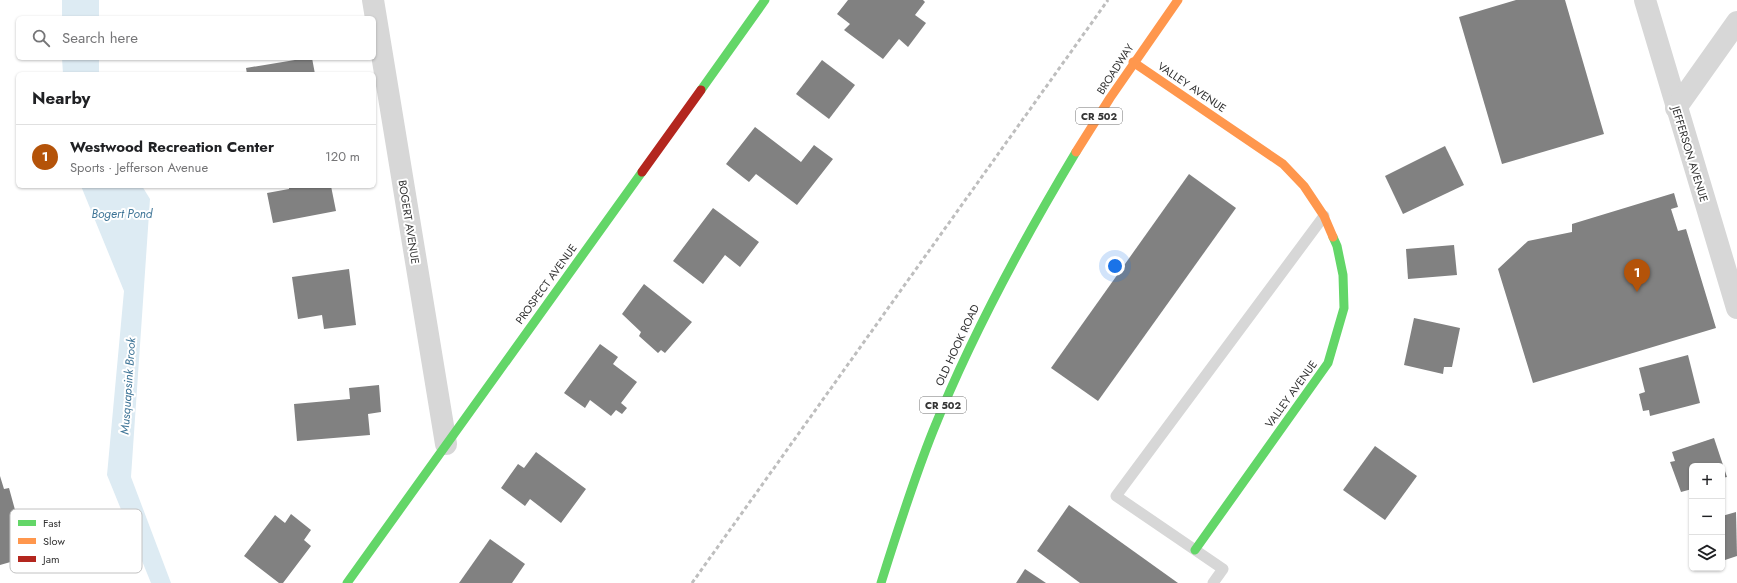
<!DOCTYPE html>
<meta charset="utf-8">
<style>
body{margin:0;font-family:Jost,sans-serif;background:#f6f6f6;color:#202124}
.controls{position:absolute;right:12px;bottom:12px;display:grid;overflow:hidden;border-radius:6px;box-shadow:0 1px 3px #0004}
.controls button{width:36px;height:36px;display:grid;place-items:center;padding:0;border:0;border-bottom:1px solid #e0e0e0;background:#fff;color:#202124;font:20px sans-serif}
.you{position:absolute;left:1115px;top:266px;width:14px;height:14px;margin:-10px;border:3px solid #fff;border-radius:50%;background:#1a73e8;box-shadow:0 0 0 6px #1a73e833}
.badge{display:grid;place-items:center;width:26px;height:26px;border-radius:50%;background:#b45309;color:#fff;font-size:13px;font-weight:700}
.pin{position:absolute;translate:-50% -33px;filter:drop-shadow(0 1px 2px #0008)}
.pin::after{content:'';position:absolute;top:21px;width:14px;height:12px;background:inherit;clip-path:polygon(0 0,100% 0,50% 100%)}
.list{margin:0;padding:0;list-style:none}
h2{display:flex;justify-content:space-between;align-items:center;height:52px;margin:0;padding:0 16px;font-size:17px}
h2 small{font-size:13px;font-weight:400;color:#757577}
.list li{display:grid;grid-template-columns:26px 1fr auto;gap:12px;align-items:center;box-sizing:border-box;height:64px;padding:0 16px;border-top:1px solid #e0e0e0}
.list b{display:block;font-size:15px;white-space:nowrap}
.list p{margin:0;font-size:13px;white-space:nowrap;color:#757577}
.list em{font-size:13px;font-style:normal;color:#757577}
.icon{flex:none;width:22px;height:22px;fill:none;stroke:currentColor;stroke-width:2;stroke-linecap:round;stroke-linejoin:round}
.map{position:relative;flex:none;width:1737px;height:583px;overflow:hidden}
.search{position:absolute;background:#fff;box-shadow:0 1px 3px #0004;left:16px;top:16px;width:360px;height:44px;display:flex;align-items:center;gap:10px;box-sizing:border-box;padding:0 14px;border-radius:6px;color:#757577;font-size:15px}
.panel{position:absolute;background:#fff;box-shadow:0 1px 3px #0004;left:16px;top:72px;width:360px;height:116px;border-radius:6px}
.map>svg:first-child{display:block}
</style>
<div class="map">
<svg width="1737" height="583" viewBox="0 0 1737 583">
<rect width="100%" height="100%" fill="#fff"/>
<!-- water -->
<g fill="#ddebf3">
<rect x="62" y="0" width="37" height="18"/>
<polygon points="62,58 99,58 99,74 63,74"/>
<polygon points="81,186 142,186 150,199 131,477 171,583 151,583 107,475 124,291"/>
</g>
<!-- building -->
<g fill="#818181">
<polygon points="848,0 923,0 925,2 915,15 926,23 908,47 899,39 883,59 844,30 850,24 837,14"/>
<polygon points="1516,0 1565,0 1604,134 1502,164 1459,17"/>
<polygon points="307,58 312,58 315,74 247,74 246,68"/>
<polygon points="822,60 855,85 829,119 796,94"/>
<polygon points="755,127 801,162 814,145 833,159 797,205 756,174 749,182 726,164"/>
<polygon points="1445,146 1464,185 1403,214 1385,176"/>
<polygon points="1189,174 1236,208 1098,401 1051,368"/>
<polygon points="289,186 331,186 336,211 273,223 267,193 289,189"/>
<polygon points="1674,193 1678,207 1671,209 1678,231 1686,229 1716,328 1533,383 1498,269 1528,241 1572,232 1572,224"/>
<polygon points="713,208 759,242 740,267 725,255 703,284 673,261"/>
<polygon points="1454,245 1457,275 1408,279 1406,249"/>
<polygon points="349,269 356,325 324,329 322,315 298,319 292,277"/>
<polygon points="644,284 692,322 665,353 661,350 658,353 639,336 641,332 622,314"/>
<polygon points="1414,318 1460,328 1452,367 1444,367 1443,374 1404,365"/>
<polygon points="600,344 618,357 613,364 637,382 621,403 627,408 622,414 616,410 611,416 590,400 585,408 564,393"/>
<polygon points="1688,355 1700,403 1650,416 1649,410 1643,411 1639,394 1645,392 1639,368"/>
<polygon points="379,385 381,412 368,414 370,435 297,441 294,404 350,399 349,388"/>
<polygon points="1714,438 1727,477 1722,478 1722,466 1692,466 1692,489 1681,492 1670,462 1675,461 1672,452"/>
<polygon points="1375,446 1417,476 1385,520 1343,490"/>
<polygon points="536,452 586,489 561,523 530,499 525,506 501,488 518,464 524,468"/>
<polygon points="0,476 4,489 9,488 28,557 0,565"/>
<polygon points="1069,505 1178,583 1080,583 1037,551"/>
<polygon points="1736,512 1737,556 1722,561 1722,516"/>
<polygon points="291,514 311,530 304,540 311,546 283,583 279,583 244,556 275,515 285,523"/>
<polygon points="490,539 525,564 512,583 459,583"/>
<polygon points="1025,569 1046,583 1016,583"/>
</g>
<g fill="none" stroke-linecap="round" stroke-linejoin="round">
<!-- lane -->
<polyline stroke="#d7d7d7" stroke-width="11" points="1213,583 1223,569 1116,496 1324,216"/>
<!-- street -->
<g stroke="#d7d7d7" stroke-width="22">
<polyline points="373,0 446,444"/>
<polyline points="1645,0 1737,308"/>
<polyline points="1676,108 1737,22"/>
</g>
<!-- fast -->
<g stroke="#63d668" stroke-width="9">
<polyline points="701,90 765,0"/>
<polyline points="1195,550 1328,363 1344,308 1343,275 1337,246 1333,237"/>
<polyline points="347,583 642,172"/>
<path d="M 881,583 C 897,532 913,481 933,431 C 972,334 1022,242 1076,152"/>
</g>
<!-- slow -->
<g stroke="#ff974d" stroke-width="9">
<polyline points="1133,62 1283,164 1304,186 1324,216 1333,237"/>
<polyline points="1076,152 1110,98 1178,0"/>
</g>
<!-- jam -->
<polyline stroke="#b3261e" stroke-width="9" points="642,172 701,90"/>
<!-- rail -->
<polyline stroke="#bebebe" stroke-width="3" stroke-dasharray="4 3" stroke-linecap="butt" points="692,583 1108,0"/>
</g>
<g text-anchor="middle" stroke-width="4" stroke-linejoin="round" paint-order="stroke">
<!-- shield labels -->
<g fill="#fff" stroke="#707070" stroke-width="1">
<rect x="1076" y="108" width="46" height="16" rx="3"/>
<rect x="920" y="397" width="46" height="16" rx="3"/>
</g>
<g font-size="10" font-weight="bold" fill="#333">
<text x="1099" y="120">CR 502</text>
<text x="943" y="409">CR 502</text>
</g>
<!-- street labels -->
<g font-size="11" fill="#333" stroke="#fff">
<text transform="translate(1115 69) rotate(-57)" y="4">BROADWAY</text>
<text transform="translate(1192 87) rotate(34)" y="4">VALLEY AVENUE</text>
<text transform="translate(1690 154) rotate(73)" y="4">JEFFERSON AVENUE</text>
<text transform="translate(409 222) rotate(81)" y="4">BOGERT AVENUE</text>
<text transform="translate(546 284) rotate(-54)" y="4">PROSPECT AVENUE</text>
<text transform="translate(957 345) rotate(-65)" y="4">OLD HOOK ROAD</text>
<text transform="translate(1291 394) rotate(-54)" y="4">VALLEY AVENUE</text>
</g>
<!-- water labels -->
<g font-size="12" font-style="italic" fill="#3f7597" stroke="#fff">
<text x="122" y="218">Bogert Pond</text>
<text transform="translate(128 386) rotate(-86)" y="4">Musquapsink Brook</text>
</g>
</g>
<!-- legend -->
<rect x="10" y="509" width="132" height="64" rx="6" fill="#fff" stroke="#c2c2c2" stroke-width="1"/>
<rect x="18" y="520" width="18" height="6" fill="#63d668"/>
<rect x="18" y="538" width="18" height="6" fill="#ff974d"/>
<rect x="18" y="556" width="18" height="6" fill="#b3261e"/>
<g font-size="11" fill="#333">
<text x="43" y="527">Fast</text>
<text x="43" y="545">Slow</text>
<text x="43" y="563">Jam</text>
</g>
</svg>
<div class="controls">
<button>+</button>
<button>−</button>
<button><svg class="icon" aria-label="layers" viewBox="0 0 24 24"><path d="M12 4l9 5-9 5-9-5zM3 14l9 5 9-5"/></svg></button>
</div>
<div class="you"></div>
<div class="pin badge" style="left:1637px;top:292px">1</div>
<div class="search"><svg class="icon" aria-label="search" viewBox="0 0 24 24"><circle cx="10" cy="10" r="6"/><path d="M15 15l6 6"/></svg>Search here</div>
<section class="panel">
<h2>Nearby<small></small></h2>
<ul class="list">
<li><span class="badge">1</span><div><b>Westwood Recreation Center</b><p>Sports · Jefferson Avenue</p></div><em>120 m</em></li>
</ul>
</section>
</div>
